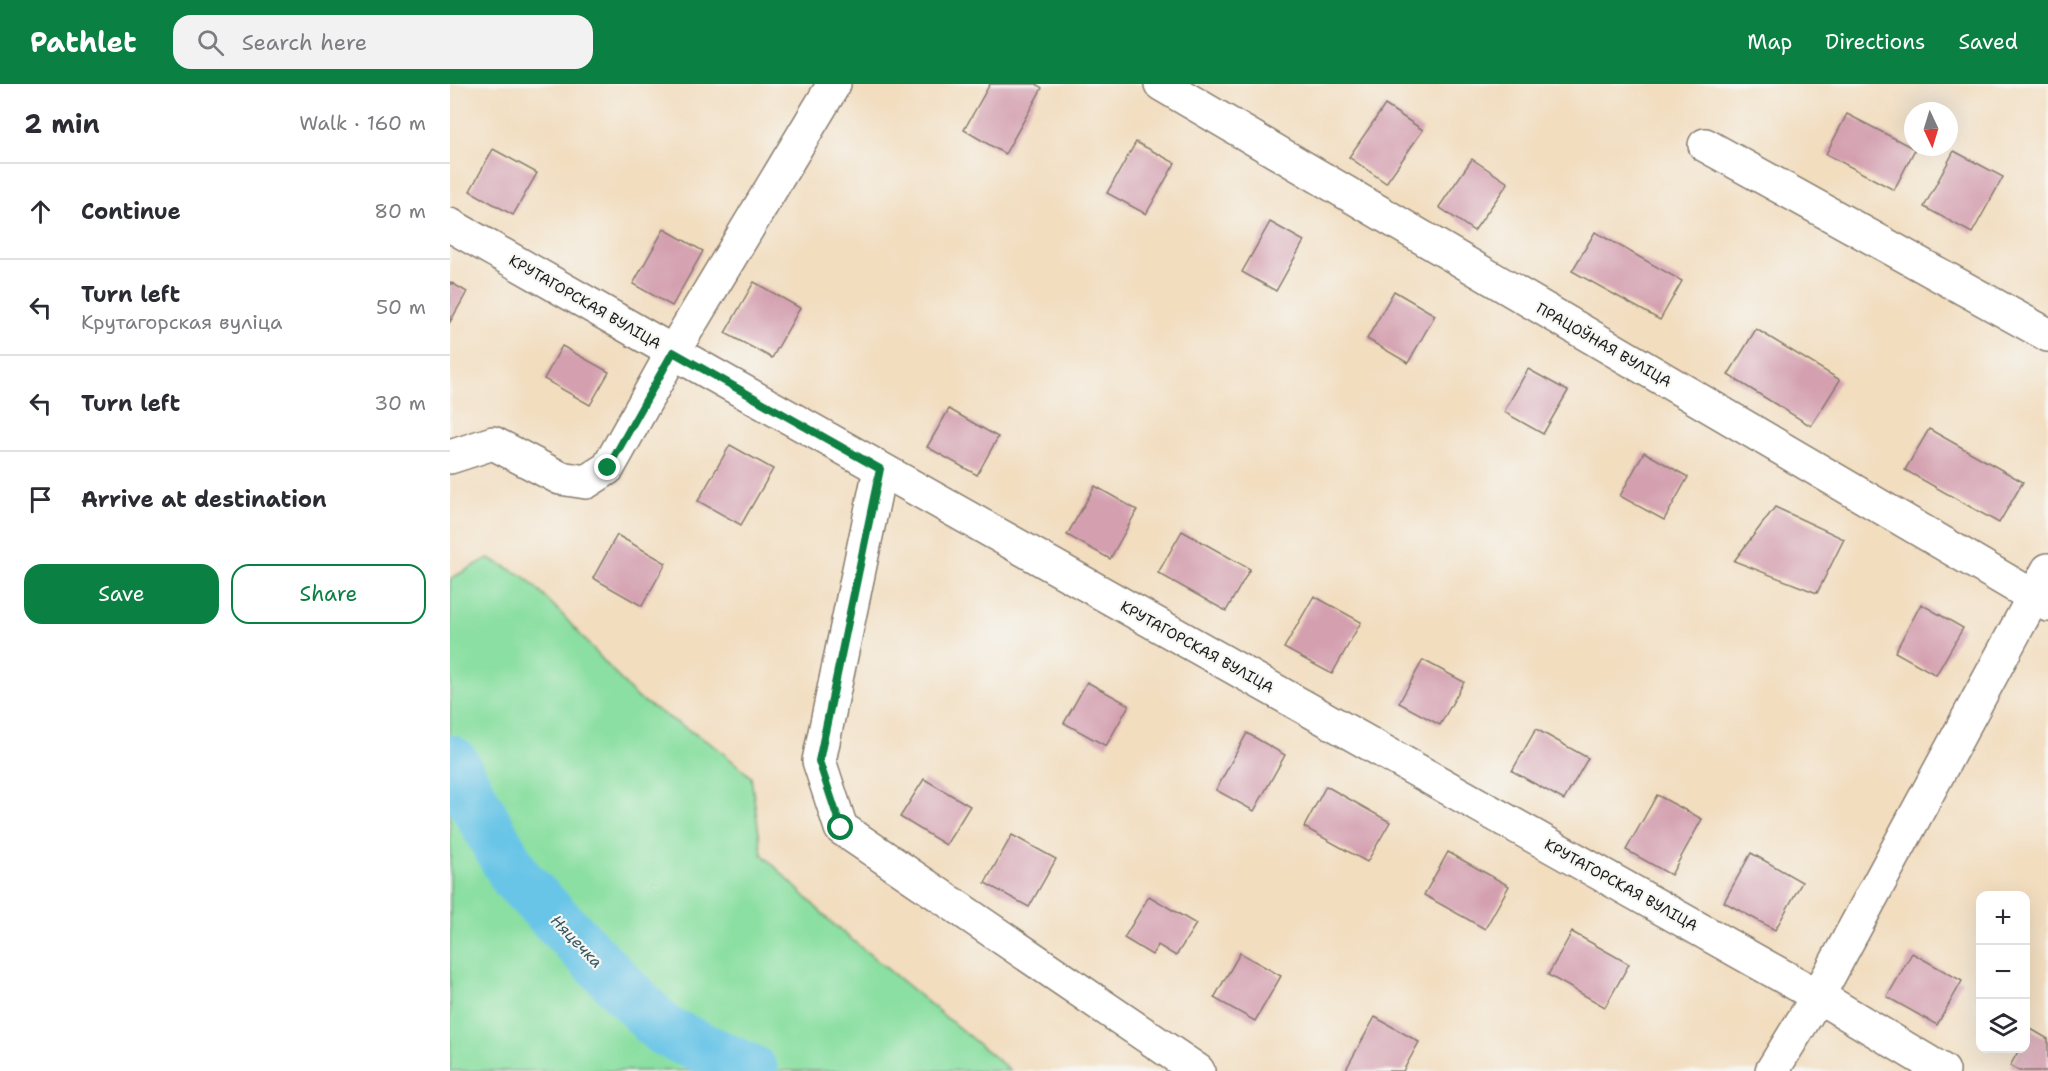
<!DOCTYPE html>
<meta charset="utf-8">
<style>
body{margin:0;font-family:"Shantell Sans",sans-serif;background:#f2f2f3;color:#2b2b33}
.controls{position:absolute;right:18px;bottom:18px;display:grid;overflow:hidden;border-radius:12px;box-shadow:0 6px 24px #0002}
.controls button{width:54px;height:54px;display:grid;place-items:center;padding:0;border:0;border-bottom:2px solid #e1e1e2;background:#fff;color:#2b2b33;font:30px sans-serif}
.compass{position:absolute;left:1454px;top:18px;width:54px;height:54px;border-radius:50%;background:#fff;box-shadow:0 6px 24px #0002;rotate:176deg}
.stop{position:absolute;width:18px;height:18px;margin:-14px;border:4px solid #0b8043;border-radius:50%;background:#fff}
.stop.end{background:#0b8043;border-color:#fff;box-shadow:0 2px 6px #0008}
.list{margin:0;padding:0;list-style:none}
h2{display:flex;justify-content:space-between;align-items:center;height:78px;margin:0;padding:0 24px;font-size:26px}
h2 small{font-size:20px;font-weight:400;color:#7c7c81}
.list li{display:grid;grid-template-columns:39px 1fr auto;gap:18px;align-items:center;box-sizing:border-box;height:96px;padding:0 24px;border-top:2px solid #e1e1e2}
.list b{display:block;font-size:22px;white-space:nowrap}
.list p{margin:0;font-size:20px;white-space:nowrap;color:#7c7c81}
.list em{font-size:20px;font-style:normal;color:#7c7c81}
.actions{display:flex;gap:12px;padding:18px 24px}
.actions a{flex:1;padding:14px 0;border:2px solid #0b8043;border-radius:18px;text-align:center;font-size:21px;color:#0b8043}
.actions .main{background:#0b8043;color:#fff}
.icon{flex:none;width:33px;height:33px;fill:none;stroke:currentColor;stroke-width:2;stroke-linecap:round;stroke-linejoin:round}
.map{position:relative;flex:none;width:1598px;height:987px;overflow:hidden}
header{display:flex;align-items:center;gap:36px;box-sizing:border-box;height:84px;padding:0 30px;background:#0b8043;color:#fff}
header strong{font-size:28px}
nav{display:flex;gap:33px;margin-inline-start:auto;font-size:21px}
.search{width:420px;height:54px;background:#f2f2f3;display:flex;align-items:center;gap:15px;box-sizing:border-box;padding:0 21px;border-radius:18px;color:#7c7c81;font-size:22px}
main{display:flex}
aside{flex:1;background:#fff}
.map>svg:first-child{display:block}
</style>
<header>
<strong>Pathlet</strong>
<div class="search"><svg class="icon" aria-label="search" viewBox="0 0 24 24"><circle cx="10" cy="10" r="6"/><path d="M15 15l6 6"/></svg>Search here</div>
<nav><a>Map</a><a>Directions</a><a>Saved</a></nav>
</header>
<main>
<aside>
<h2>2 min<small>Walk · 160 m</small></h2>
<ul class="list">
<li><svg class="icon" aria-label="ahead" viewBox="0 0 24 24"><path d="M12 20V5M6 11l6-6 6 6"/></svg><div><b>Continue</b></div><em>80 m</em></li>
<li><svg class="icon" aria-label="left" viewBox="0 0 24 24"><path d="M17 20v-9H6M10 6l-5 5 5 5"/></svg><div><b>Turn left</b><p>Крутагорская вуліца</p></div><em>50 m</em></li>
<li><svg class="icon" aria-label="left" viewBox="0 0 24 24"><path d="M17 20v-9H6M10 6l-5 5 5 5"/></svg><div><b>Turn left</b></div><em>30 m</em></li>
<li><svg class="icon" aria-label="arrive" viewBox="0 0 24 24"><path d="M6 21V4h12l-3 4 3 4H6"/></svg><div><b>Arrive at destination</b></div></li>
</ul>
<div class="actions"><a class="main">Save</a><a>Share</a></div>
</aside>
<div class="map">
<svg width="1598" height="987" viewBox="0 0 1598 987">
<rect width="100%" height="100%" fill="#f6f6f2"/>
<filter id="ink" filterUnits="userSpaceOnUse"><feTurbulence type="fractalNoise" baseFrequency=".0167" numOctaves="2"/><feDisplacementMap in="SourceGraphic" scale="12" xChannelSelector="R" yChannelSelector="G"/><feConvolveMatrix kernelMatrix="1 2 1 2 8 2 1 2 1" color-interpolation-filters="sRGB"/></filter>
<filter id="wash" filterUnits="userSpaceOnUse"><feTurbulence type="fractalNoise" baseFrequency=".008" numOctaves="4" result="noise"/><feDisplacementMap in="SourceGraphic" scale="24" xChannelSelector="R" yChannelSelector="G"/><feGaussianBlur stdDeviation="1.35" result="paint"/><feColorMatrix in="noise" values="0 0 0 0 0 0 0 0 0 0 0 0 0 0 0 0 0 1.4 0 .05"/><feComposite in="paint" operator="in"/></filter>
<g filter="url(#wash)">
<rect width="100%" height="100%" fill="#f2ddbf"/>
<!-- green -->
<polygon fill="#8bdfa2" stroke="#547e5f" stroke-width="1.5" points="38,474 74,492 110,528 186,613 266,663 301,693 312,770 384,841 561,987 0,987 0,495"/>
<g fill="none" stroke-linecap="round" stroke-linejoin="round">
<!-- river -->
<polyline stroke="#69c5e7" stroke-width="52" points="0,677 2,678 66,794 213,946 302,987"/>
</g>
<g id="blocks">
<!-- building -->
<g fill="#d4a0b0">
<polygon points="540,0 586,0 592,4 555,70 514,46"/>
<polygon points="935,21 973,46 936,99 899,73"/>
<polygon points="1397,30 1465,65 1444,106 1376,70"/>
<polygon points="686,58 725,79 696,130 657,109"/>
<polygon points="43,65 87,89 63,131 20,107"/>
<polygon points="1504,67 1553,93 1522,149 1474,123"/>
<polygon points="1022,75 1058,99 1024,147 989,123"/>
<polygon points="820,138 854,157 826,207 792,188"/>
<polygon points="214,145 253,167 222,222 183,200"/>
<polygon points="1145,148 1232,197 1210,236 1122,187"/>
<polygon points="0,198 17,208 0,238"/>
<polygon points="304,198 350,224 322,274 275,249"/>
<polygon points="944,207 985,231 958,279 917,255"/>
<polygon points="1306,245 1390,296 1361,342 1278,291"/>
<polygon points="112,262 159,288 140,321 94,295"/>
<polygon points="1078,285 1118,307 1093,350 1054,328"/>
<polygon points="499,325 548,353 527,391 477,363"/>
<polygon points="1479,345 1573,398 1549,439 1455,386"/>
<polygon points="280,361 323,385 291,441 248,417"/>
<polygon points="1194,368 1238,393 1214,436 1170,412"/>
<polygon points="645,402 687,426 660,475 617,451"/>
<polygon points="1325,423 1394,455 1367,509 1284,477"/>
<polygon points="732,447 800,485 776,527 708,489"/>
<polygon points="167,451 216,479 192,522 143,494"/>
<polygon points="864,512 911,538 882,590 834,564"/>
<polygon points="1471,520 1513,544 1486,591 1445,568"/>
<polygon points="973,576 1014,598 990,641 949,619"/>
<polygon points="637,598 679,621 656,662 614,639"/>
<polygon points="1086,645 1138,674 1114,716 1062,687"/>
<polygon points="797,649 835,671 804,727 766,706"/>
<polygon points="474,695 520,722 496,761 450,733"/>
<polygon points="876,702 940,738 917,778 854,743"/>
<polygon points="1207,711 1252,735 1221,791 1176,766"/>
<polygon points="562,751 606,775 579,823 535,799"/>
<polygon points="998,768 1059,802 1035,845 974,811"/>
<polygon points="1301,769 1352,798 1325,846 1274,818"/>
<polygon points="699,812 746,840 726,872 708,861 702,871 674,854"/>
<polygon points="1122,848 1179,880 1155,923 1098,891"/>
<polygon points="790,869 831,892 805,937 764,914"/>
<polygon points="1462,869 1512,897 1487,941 1437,913"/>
<polygon points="925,933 969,958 953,987 895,987"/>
<polygon points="1581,945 1598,955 1598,987 1569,987 1560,982 1570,964 1576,964 1576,955"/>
</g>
</g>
</g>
<g filter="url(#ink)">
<use href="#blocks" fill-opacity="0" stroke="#877c6e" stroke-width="1.5"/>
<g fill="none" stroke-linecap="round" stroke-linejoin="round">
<defs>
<g id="minor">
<polyline points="711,0 1598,521"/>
<polyline points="1255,61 1598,251"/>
<polyline points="0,141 223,268 1368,912 1493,987"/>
<polyline points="0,373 43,359 110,394 136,398 158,384 223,268 384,0"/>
<polyline points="430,385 369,677 391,744 748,987"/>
<polyline points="1322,987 1368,912 1598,486"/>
</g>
</defs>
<!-- minor casing -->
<use href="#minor" stroke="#877c6e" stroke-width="36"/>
<!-- minor -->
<use href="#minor" stroke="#fff" stroke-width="33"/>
</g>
</g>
<g fill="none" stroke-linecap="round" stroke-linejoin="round" filter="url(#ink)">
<!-- route -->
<polyline stroke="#0b8043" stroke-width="8" points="158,384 223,268 430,385 369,677 391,744"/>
</g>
<g text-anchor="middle" stroke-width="4.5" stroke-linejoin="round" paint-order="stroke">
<!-- street labels -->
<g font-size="15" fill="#1c1c1c" stroke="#f6f6f2">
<text transform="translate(135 218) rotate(30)" y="5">КРУТАГОРСКАЯ ВУЛІЦА</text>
<text transform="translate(1154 261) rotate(30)" y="5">ПРАЦОЎНАЯ ВУЛІЦА</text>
<text transform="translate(747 563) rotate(29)" y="5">КРУТАГОРСКАЯ ВУЛІЦА</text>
<text transform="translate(1171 801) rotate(29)" y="5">КРУТАГОРСКАЯ ВУЛІЦА</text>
</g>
<!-- water labels -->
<g font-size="16" font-style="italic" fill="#375763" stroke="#f6f6f2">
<text transform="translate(127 857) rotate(46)" y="6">Няцечка</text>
</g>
</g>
</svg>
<div class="controls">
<button>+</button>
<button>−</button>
<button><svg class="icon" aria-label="layers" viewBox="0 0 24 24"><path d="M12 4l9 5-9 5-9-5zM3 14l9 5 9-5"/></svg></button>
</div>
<svg class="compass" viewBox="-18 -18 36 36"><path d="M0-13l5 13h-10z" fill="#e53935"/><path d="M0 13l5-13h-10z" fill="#7c7c81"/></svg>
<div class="stop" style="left:391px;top:744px"></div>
<div class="stop end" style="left:158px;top:384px"></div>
</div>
</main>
